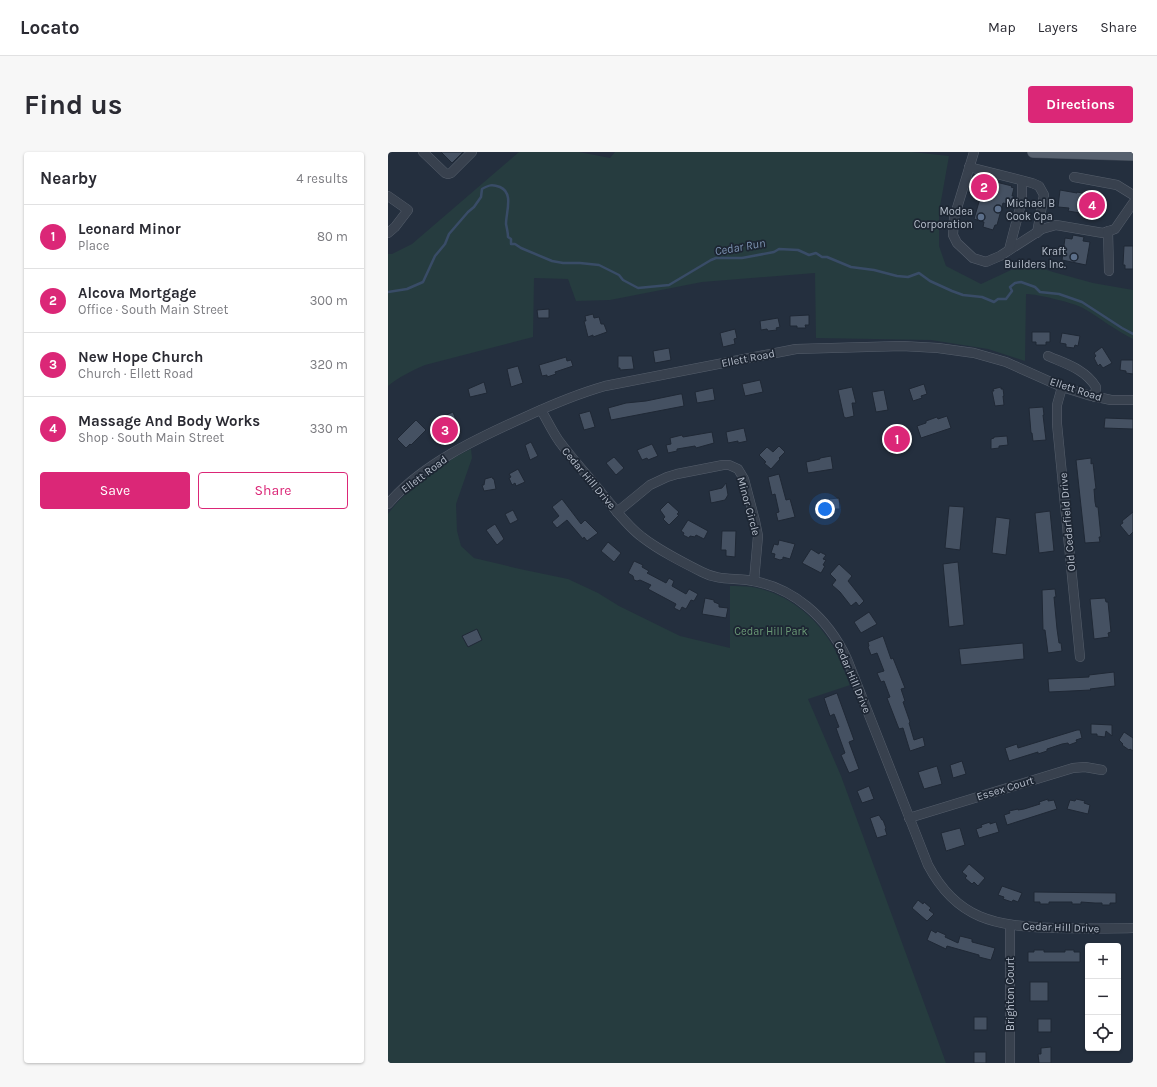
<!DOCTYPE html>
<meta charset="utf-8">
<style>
body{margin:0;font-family:Karla,sans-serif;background:#f7f7f7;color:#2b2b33}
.controls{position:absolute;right:12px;bottom:12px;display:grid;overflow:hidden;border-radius:4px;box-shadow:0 1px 3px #0004}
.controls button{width:36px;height:36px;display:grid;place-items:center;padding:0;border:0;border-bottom:1px solid #e1e1e2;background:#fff;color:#2b2b33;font:20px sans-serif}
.you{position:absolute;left:437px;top:357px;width:14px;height:14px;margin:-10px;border:3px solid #fff;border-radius:50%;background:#1a73e8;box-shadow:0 0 0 6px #1a73e833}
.badge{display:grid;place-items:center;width:26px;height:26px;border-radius:50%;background:#db2777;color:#fff;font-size:13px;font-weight:700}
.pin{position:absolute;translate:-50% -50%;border:2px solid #fff;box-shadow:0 1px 4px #0006}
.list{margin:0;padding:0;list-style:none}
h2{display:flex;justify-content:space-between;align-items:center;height:52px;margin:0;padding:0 16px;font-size:17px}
h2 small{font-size:13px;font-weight:400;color:#7c7c81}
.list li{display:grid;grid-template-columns:26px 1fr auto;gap:12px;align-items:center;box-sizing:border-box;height:64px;padding:0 16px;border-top:1px solid #e1e1e2}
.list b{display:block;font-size:15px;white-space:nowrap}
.list p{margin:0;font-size:13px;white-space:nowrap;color:#7c7c81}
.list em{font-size:13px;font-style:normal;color:#7c7c81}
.actions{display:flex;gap:8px;padding:12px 16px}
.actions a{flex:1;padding:9px 0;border:1px solid #db2777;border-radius:4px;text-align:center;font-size:14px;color:#db2777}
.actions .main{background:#db2777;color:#fff}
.icon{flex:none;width:22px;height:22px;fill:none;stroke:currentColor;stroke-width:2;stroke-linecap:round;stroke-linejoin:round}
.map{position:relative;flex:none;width:745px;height:911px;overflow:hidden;border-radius:4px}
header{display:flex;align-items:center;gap:24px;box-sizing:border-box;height:56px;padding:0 20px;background:#fff;border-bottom:1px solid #e1e1e2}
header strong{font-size:19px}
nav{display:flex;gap:22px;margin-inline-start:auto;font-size:14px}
.intro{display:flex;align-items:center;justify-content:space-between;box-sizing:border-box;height:96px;padding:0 24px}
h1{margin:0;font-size:28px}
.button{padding:10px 18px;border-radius:4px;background:#db2777;color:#fff;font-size:14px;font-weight:700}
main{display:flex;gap:24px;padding:0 24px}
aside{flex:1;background:#fff;border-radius:4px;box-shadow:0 1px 3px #0004}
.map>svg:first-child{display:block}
</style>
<header>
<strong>Locato</strong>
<nav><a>Map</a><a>Layers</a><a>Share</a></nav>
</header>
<div class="intro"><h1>Find us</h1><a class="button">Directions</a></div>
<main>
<aside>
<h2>Nearby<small>4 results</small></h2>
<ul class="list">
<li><span class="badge">1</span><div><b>Leonard Minor</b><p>Place</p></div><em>80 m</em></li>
<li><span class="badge">2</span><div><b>Alcova Mortgage</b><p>Office · South Main Street</p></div><em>300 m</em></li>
<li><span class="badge">3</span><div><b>New Hope Church</b><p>Church · Ellett Road</p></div><em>320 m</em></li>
<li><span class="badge">4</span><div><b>Massage And Body Works</b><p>Shop · South Main Street</p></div><em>330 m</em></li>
</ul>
<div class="actions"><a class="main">Save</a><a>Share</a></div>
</aside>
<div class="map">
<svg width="745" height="911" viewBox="0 0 745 911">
<rect width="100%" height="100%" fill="#242f3e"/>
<!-- green -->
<g fill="#263c3f">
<path d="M 131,0 L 191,0 L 222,6 L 227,0 L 524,0 L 561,4 L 551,60 L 551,94 L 558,114 L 593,132 L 638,111 L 665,120 L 705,131 L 745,138 L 745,187 C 727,178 712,166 695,156 C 686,151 649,142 638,142 L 637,209 L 600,197 L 543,188 L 428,186 L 427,121 L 314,130 L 222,148 L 188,149 L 180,127 L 146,126 L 145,185 L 37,213 C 23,219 11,225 0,234 L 0,102 L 4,102 L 24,92 Z"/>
<path d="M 83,297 L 84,306 L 68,352 L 69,379 L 73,394 L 86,406 L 132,417 L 180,427 L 210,441 L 231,454 L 292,484 L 342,496 L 342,434 C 349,434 357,434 364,435 C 399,441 429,465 446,496 C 452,508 457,521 462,533 L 420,547 L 453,624 L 558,911 L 0,911 L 0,362 C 16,339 58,308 83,297 Z"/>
</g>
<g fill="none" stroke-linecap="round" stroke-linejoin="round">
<!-- stream -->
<path stroke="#394c67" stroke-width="2.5" d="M 0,140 L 19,137 L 35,130 L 47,104 L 57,92 L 61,82 L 80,60 L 86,55 L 93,45 L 94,37 C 101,33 104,32 112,35 C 126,41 118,60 118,72 C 119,77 120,81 120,85 L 123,87 L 123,92 L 127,92 L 133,96 L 164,109 L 175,111 L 192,111 L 211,113 L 231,123 L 235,128 L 250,136 L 281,133 L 323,108 L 328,106 L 354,106 L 386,100 L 391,97 L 410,98 L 421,103 L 428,101 L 434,105 L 439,105 L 463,115 L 486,118 L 509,124 L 520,125 L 531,121 L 542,129 L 564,139 L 575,143 L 594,145 L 606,150 L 610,147 L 618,147 L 624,139 L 622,135 L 627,131 L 633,130 L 647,135 L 652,140 L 671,142 L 694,150 L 734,176 L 745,182"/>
</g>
<!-- building -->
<g fill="#455162" stroke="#1f2835">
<polygon points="53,0 75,0 64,11"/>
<polygon points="588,25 624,34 623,35 626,36 624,44 626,44 624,53 615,51 609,73 607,73 605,78 595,75 596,70 586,67 593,43 583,40"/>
<polygon points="672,38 689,41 689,40 709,44 709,45 712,46 710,62 700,60 699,62 680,59 681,56 670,55"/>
<polygon points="685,83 696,85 695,89 702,90 698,113 674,108 677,86 684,87"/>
<polygon points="736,94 745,94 745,117 737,117 737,113 735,113"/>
<polygon points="161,157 161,166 150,166 149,158"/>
<polygon points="205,162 206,166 211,165 213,172 216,172 219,180 205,185 205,183 200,185 196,169 198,169 197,164"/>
<polygon points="421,163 421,173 417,173 418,176 409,176 409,174 402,174 402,164"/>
<polygon points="390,166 392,175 388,176 389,178 380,179 379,177 373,178 372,169"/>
<polygon points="347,177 349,186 346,187 347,192 335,195 332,181"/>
<polygon points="644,180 662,180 662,190 658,190 658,193 648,193 648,190 644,190"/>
<polygon points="674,181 692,184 690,194 687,193 686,196 678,195 678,192 672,191"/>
<polygon points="714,195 724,211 715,216 712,212 710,214 706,206 708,204 706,201"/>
<polygon points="281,196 283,208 267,211 265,199"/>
<polygon points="230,204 244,204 246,217 232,218 232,216 230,216"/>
<polygon points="178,205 179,209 183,208 185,214 167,220 168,222 159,225 159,223 154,224 151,213"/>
<polygon points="733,208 745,208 745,222 738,221 738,219 732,218"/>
<polygon points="130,214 135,231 123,235 119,217"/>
<polygon points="372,228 375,240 357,244 354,232"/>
<polygon points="96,230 99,241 82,245 80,237"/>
<polygon points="536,232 539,242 533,244 534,246 525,249 521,237"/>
<polygon points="464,235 468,251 464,251 466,264 458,266 456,265 450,238"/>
<polygon points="613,235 613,237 615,237 616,244 615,244 616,253 607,254 604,239 606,239 605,237"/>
<polygon points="325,236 327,248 309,251 307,240"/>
<polygon points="496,238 500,258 488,260 484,240"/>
<polygon points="292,242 294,242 296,254 223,268 220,256 238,251 258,249"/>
<polygon points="655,255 656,263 655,263 658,288 645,289 644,281 643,281 641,256"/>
<polygon points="202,259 207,275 196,278 191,262"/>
<polygon points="65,260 73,281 63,285 54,265"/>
<polygon points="559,264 563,276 533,286 529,274 538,271 538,269 549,265 550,267"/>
<polygon points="717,266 745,267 745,277 716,276"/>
<polygon points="28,268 38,278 23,293 22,292 18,296 9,287"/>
<polygon points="356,276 359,289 350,291 350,289 340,291 338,280"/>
<polygon points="515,279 518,292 503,296 500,283"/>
<polygon points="324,280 326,291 308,296 307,294 289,297 289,299 280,301 278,293 283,292 282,286 294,283 295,285"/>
<polygon points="619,284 620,293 611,294 611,296 603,297 603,287 606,286 606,285"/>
<polygon points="143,290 150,304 142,308 137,293"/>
<polygon points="264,292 270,304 260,308 259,306 254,308 249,298"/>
<polygon points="391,294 397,300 391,306 392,307 383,317 376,311 378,310 371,303 379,295 385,300"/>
<polygon points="443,304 445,317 420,321 418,310 432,307 432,306"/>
<polygon points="226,305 236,316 228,323 218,311"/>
<polygon points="703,306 703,312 705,311 708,337 706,337 707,350 708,355 710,355 713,385 711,385 712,390 697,391 688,308"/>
<polygon points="130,317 137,330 128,334 127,331 124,333 121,326 123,325 121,322"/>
<polygon points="391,322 398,348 402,347 407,365 390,369 388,361 391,360 387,342 384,343 380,325"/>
<polygon points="104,325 105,327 106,327 108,337 96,339 94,333 96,333 97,327"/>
<polygon points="338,331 340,343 337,348 323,351 321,339 334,336"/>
<polygon points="451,346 452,357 441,357 441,347"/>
<polygon points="174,347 193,372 197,368 210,381 199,389 196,385 195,387 179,368 169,376 164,370 171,364 164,355"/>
<polygon points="280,350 291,360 289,362 291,363 281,373 275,367 277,365 272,358"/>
<polygon points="561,354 576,355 572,398 557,396"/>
<polygon points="125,358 130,368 122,372 117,362"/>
<polygon points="662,359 666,399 651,401 647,361"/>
<polygon points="745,360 745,380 741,384 732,373 735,371 734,369"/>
<polygon points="608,365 622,367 618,403 604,401"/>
<polygon points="300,368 320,379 316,387 308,383 307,385 302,384 301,386 295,383 296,381 293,379"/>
<polygon points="107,372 116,387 109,393 98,378"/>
<polygon points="334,379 348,379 347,405 338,404 338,398 333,398"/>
<polygon points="391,388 407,392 402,407 395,405 395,407 392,408 386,406 387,402 383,401 386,392 390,393"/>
<polygon points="220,390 233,401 226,410 213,399"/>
<polygon points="423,397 431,402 432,400 438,403 435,407 438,408 435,413 437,414 433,421 414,411"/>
<polygon points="246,409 255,413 254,415 261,419 259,421 278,431 281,426 286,429 284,434 298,442 301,437 310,442 306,449 303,448 298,457 294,455 292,459 286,456 288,452 260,437 263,433 252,428 249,429 246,428 245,424 240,421"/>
<polygon points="570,410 576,473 561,475 555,412"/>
<polygon points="451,412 464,424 460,429 476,449 471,454 468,450 463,454 452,440 444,433 448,428 442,422"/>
<polygon points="667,437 668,445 666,445 669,477 671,491 673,491 674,499 660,501 657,478 655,478 654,438"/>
<polygon points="317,446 326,448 326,450 331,452 331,455 340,456 338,466 314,462"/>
<polygon points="717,446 718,450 720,450 723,480 720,481 721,485 706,487 702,447"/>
<polygon points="481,460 489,472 473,481 466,470"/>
<polygon points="89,477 94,488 80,495 74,484"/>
<polygon points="495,484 503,507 505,506 517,536 513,537 517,549 515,550 522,570 521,571 526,588 535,585 537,594 522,599 515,576 511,577 499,546 502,545 496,529 493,530 489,521 496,519 489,501 483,503 480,495 481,494 480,490"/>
<polygon points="635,491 636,507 573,513 571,497"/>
<polygon points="726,520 727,534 702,537 703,538 661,540 660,527 701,525 701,523"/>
<polygon points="449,541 466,588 461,590 471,617 461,621 453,603 457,601 448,576 451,575 446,562 442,564 436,546"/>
<polygon points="703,572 724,573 724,584 718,579 717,585 709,584 709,582 703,582"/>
<polygon points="689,578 692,578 694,586 688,588 689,590 681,593 680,591 674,592 659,597 659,599 650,602 650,600 621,609 617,596 629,592 630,596"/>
<polygon points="736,580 745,586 745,599 742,597 741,598 734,593 735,592 731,588"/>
<polygon points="574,609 578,622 565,626 562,613"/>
<polygon points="549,614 554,632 536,637 530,620"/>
<polygon points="481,634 486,647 474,651 469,639"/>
<polygon points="660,647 660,649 666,648 669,657 619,673 616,663 622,661 621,659 630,657 630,658 636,657 652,652 651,650"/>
<polygon points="688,647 697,649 696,651 702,653 700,662 679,657 682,648 687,649"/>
<polygon points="491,663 494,668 495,668 498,676 497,677 499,683 489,686 482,666"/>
<polygon points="602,670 602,672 608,670 611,680 591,686 588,677 594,675 593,673"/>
<polygon points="572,676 577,693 558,699 553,681"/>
<polygon points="581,712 597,726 590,734 586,730 584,732 577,726 579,724 574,720"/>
<polygon points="614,734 634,741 630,750 625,748 624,750 615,747 616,745 610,743"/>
<polygon points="646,740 728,741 728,751 722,751 722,753 714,753 714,751 707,751 693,750 693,752 684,752 684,750 661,750 661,752 652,752 652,750 646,750"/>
<polygon points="530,748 535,752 536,750 543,756 541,758 546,762 539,769 524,756"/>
<polygon points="543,778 548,781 549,779 558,783 557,785 570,791 572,784 584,787 584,790 607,796 603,808 591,805 591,803 559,794 558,797 539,788"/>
<polygon points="646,798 656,798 656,800 677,800 677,798 686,798 686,800 692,800 692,810 640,810 640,800 646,800"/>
<rect x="642" y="830" width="18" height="19"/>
<rect x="586" y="865" width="13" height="13"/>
<rect x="650" y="867" width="13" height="13"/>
<polygon points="663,895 663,911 651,911 650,902 653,902 653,896"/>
<rect x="586" y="900" width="12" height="11"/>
</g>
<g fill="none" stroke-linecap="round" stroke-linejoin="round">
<defs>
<g id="minor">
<polyline points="35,0 57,21 60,22 63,21 84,0"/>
<polyline points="586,0 566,66 565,83 569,91 585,106 598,110 612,104 654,77 668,73 715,81 727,77 745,51"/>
<polyline points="581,15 644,31 651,34 656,43 649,81"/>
<polyline points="686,25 729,33 745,43"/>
<polyline points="0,44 20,58 7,75 0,81"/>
<polyline points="720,79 721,119"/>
<polyline points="621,98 634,48 634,29"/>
<path d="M 660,204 C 678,212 697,217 708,235 L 707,245"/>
<polyline points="674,235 669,253 669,272 692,505"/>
<path d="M 153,258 C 159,268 164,279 171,289 C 185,308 201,325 215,343 C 228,358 239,374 254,385 C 272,399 294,410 314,420 C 329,428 343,426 359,428 C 405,434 440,466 459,507 L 540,713 C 569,768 608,774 665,776 C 692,776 718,777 745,776"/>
<path d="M 0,352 C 34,312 90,286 137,265 C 163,253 189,242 217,234 L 408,197 L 514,194 L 550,196 L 586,201 L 618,210 L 674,235 L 700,243 L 723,248 L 745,248"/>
<polyline points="229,360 262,333 279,325 289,322 335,313 341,313 350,317 356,327 367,369 370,384 366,429"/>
<polyline points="521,666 685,616 697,615 714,618"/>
<polyline points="622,911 622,773"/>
</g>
<polyline id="major" points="645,0 745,3"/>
</defs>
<!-- minor casing -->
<use href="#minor" stroke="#565f6c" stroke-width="10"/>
<!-- major casing -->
<use href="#major" stroke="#414a57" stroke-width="12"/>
<!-- minor -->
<use href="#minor" stroke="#38414e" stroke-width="9"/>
<!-- major -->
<use href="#major" stroke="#56606e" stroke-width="11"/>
</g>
<!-- markers -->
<g fill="#5c6f8a" stroke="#1d2633" stroke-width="1.5">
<circle cx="610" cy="57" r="4"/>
<circle cx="593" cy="65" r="4"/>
<circle cx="686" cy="105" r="4"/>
</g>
<g text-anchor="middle" stroke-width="3.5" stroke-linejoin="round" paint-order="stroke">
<!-- poi labels -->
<g font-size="11" fill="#b4bcc9" stroke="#1d2633" text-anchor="end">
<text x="618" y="55" text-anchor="start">Michael B<tspan x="618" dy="13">Cook Cpa</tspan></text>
<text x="585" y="63">Modea<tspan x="585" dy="13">Corporation</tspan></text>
<text x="678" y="103">Kraft<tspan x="678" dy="13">Builders Inc.</tspan></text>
</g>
<!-- street labels -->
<g font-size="11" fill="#b4bcc9" stroke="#1d2633">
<text transform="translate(360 206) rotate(-11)" y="4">Ellett Road</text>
<text transform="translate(688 237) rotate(18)" y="4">Ellett Road</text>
<text transform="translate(36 322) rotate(-37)" y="4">Ellett Road</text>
<text transform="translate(201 326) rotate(50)" y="4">Cedar Hill Drive</text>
<text transform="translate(361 354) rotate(75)" y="4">Minor Circle</text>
<text transform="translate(679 370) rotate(-95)" y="4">Old Cedarfield Drive</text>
<text transform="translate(465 525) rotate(67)" y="4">Cedar Hill Drive</text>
<text transform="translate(617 636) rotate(-17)" y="4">Essex Court</text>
<text transform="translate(673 775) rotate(2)" y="4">Cedar Hill Drive</text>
<text transform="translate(622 842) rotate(-90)" y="4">Brighton Court</text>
</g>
<!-- park labels -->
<g font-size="11" fill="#6b9a76" stroke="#1d2633">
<text x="383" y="483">Cedar Hill Park</text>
</g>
<!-- water labels -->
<g font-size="12" font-style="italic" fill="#7c92b1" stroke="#1d2633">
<text transform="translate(352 95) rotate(-10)" y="4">Cedar Run</text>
</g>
</g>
</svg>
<div class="controls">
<button>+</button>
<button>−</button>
<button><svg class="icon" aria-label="locate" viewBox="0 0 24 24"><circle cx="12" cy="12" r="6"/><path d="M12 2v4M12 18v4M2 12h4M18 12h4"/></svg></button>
</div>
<div class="you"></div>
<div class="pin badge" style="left:509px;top:287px">1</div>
<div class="pin badge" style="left:596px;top:35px">2</div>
<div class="pin badge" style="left:57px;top:278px">3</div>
<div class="pin badge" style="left:704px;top:53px">4</div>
</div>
</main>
